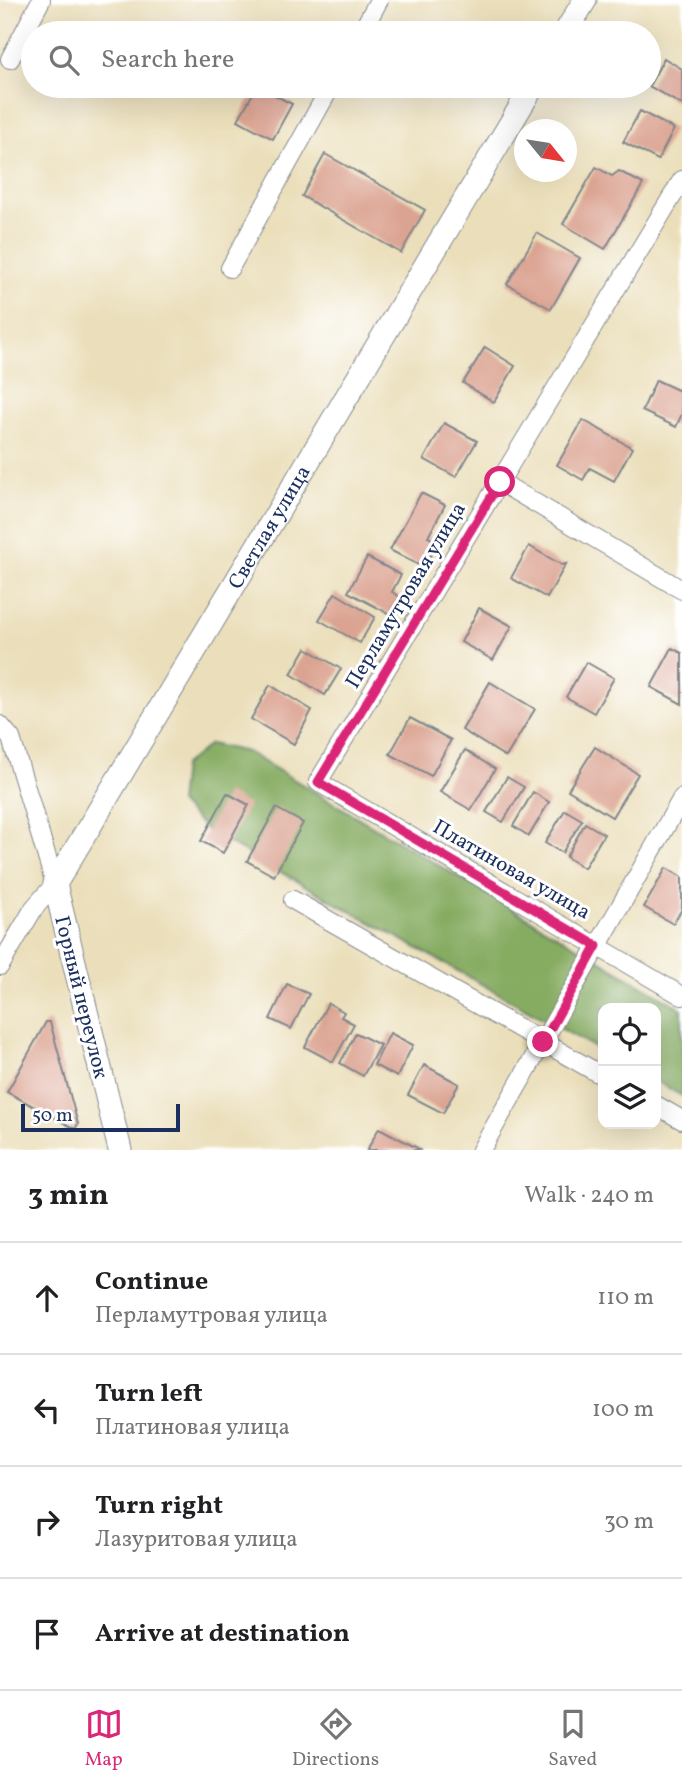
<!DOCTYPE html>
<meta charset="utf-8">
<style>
body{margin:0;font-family:Vollkorn,serif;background:#f2f2f2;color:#202124}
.controls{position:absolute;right:21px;bottom:21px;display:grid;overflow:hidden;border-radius:14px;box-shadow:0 7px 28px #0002}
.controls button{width:63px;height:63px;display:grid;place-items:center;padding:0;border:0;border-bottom:2px solid #e0e0e0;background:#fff;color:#202124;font:35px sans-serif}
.compass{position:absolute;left:514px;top:119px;width:63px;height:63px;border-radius:50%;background:#fff;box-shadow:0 7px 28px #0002;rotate:120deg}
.scale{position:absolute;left:21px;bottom:18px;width:159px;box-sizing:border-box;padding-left:7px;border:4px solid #1b2f5e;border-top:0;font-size:19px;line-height:24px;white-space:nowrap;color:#1b2f5e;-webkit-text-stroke:5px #fff;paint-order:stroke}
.stop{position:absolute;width:21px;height:21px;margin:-16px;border:5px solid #db2777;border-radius:50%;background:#fff}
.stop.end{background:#db2777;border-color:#fff;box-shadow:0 2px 7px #0008}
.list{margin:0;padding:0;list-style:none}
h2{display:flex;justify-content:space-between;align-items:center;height:91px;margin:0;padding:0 28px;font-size:30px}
h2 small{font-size:23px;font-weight:400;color:#757577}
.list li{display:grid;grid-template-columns:46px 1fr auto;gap:21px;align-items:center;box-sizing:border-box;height:112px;padding:0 28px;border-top:2px solid #e0e0e0}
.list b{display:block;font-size:26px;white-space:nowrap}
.list p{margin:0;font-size:23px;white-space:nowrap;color:#757577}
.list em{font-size:23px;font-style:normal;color:#757577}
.icon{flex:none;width:38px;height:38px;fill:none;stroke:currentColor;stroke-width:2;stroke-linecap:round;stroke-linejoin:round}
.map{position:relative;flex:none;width:682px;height:1150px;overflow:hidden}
.search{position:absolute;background:#fff;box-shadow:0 7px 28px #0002;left:21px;right:21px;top:21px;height:77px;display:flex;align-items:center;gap:18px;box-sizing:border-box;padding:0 24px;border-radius:38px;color:#757577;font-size:26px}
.sheet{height:539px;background:#fff}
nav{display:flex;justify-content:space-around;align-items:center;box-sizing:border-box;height:98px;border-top:2px solid #e0e0e0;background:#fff;font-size:19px;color:#757577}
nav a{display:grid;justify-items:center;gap:4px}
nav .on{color:#db2777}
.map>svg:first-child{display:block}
</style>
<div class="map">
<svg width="682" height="1150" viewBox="0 0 682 1150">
<rect width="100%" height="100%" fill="#fff"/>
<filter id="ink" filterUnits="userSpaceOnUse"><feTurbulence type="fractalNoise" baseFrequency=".0143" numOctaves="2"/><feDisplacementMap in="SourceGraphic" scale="14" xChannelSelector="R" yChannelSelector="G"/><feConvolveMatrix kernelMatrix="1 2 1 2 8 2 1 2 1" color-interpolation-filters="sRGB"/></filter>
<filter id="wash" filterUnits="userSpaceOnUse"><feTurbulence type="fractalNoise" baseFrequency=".00686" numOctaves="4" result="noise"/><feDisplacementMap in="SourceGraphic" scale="28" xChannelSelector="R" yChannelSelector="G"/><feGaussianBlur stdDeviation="1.57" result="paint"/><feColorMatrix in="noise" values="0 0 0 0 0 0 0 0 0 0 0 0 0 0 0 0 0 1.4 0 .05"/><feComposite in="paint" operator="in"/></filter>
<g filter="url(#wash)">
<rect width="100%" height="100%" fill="#ebdfbb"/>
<!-- forest -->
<polygon fill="#86ac62" stroke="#506e60" stroke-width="2" points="210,744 247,752 682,1009 682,1096 656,1081 656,1008 603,1008 603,1052 209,832 179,803 183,766"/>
<g id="blocks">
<!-- building -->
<g fill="#dba391">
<polygon points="664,58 682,69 682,105 649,86"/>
<polygon points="257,86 292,104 273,139 238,120"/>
<polygon points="640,111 674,129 658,160 623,142"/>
<polygon points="325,154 425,210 401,253 302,196"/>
<polygon points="596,167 612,176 619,171 643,184 605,249 563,224"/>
<polygon points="537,233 580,258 551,309 507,284"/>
<polygon points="485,347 515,366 494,402 463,383"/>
<polygon points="656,380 682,392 682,414 676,427 642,411"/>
<polygon points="583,420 632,448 614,481 590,468 583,480 557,465"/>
<polygon points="444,423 477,441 456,477 424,459"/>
<polygon points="421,493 445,505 428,537 438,542 424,568 390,550"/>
<polygon points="529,546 562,565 566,564 547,598 511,578"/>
<polygon points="367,557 401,575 392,592 400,597 391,615 348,592"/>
<polygon points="335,593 375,617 360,643 319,620"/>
<polygon points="479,608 512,626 493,660 461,642"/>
<polygon points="306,648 341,669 325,695 291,674"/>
<polygon points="672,648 682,653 682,704 651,687"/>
<polygon points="586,662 614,678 594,713 566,697"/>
<polygon points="490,682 535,709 506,757 462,730"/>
<polygon points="270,685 312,710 294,744 251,719"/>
<polygon points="410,718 451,740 431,776 390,754"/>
<polygon points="595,747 638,774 612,817 568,790"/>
<polygon points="465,750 495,769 471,810 440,792"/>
<polygon points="507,777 524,787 503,822 486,812"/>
<polygon points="533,792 549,802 529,836 513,826"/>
<polygon points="227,793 249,805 223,853 201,841"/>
<polygon points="276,808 303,823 274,876 247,861"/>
<polygon points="565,810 582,820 562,853 545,843"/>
<polygon points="585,823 604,834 584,868 566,857"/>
<polygon points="666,868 682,877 682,909 673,924 644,907"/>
<polygon points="287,984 309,994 291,1029 270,1019"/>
<polygon points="328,1003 344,1012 341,1017 354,1024 333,1062 305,1047"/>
<polygon points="46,1022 50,1022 78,1124 75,1129 7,1092"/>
<polygon points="356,1033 380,1045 363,1076 340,1063"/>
<polygon points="390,1033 413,1045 397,1077 374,1065"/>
<polygon points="424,1065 459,1084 443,1113 408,1095"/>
<polygon points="379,1128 421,1150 367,1150"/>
</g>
</g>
</g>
<g filter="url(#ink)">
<use href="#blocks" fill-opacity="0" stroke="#83878c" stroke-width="2"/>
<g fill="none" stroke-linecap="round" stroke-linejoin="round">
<defs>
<g id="minor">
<polyline points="361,33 379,0"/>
<polyline points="10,59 41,0"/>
<polyline points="682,180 318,782 682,996"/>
<polyline points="230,268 331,86"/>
<polyline points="500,482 682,590"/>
<polyline points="0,725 11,738 55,884 34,908 0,966"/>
<polyline points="293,900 603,1076"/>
<polyline points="656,1105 682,1120"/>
<polyline points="481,1150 682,798"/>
</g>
<g id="tertiary">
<polyline points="565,33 585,0"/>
<path id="s1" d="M 120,1150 L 55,884 L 533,86"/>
</g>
</defs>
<!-- minor casing -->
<use href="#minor" stroke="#83878c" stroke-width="20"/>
<!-- tertiary casing -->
<use href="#tertiary" stroke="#83878c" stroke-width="25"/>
<!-- minor -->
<use href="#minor" stroke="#fff" stroke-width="18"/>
<!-- tertiary -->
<use href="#tertiary" stroke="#fff" stroke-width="23"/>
</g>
</g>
<g fill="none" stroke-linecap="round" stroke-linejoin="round" filter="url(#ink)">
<!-- route -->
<polyline stroke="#db2777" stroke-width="9" points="500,482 318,782 597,946 543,1042"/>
</g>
<g text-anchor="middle" stroke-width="6" stroke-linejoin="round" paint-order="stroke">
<!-- street labels -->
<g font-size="21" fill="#1b2f5e" stroke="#fff">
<text dy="7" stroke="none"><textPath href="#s1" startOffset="690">Светлая улица</textPath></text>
<text transform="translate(405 595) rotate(-59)" y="7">Перламутровая улица</text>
<text transform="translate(512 869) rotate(30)" y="7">Платиновая улица</text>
<text transform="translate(82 997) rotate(76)" y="7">Горный переулок</text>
</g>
</g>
</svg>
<div class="controls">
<button><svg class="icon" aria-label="locate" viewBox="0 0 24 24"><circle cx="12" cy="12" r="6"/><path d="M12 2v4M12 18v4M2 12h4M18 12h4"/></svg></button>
<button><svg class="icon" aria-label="layers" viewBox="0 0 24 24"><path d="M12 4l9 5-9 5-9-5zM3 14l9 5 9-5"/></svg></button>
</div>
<svg class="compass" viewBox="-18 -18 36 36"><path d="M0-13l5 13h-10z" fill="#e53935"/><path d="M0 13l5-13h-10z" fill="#757577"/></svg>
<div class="scale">50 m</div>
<div class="stop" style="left:500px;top:482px"></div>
<div class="stop end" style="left:543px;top:1042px"></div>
<div class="search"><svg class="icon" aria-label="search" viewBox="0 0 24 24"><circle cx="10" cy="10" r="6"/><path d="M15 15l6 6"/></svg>Search here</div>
</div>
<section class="sheet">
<h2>3 min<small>Walk · 240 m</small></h2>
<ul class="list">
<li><svg class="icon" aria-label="ahead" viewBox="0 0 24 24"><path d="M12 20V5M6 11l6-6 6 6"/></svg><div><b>Continue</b><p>Перламутровая улица</p></div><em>110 m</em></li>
<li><svg class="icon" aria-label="left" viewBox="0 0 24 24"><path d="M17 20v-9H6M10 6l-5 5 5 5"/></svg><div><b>Turn left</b><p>Платиновая улица</p></div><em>100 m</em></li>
<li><svg class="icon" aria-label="right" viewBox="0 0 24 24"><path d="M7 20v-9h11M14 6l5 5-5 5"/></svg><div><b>Turn right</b><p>Лазуритовая улица</p></div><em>30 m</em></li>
<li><svg class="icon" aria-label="arrive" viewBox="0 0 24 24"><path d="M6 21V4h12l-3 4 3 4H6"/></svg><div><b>Arrive at destination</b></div></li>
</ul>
</section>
<nav>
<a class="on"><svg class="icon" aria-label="map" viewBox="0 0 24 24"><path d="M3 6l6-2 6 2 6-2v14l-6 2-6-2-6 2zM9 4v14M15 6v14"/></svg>Map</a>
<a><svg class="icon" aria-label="directions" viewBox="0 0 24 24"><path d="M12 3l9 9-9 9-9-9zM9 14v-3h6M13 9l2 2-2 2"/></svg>Directions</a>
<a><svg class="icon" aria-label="saved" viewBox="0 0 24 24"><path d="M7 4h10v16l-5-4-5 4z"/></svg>Saved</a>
</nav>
